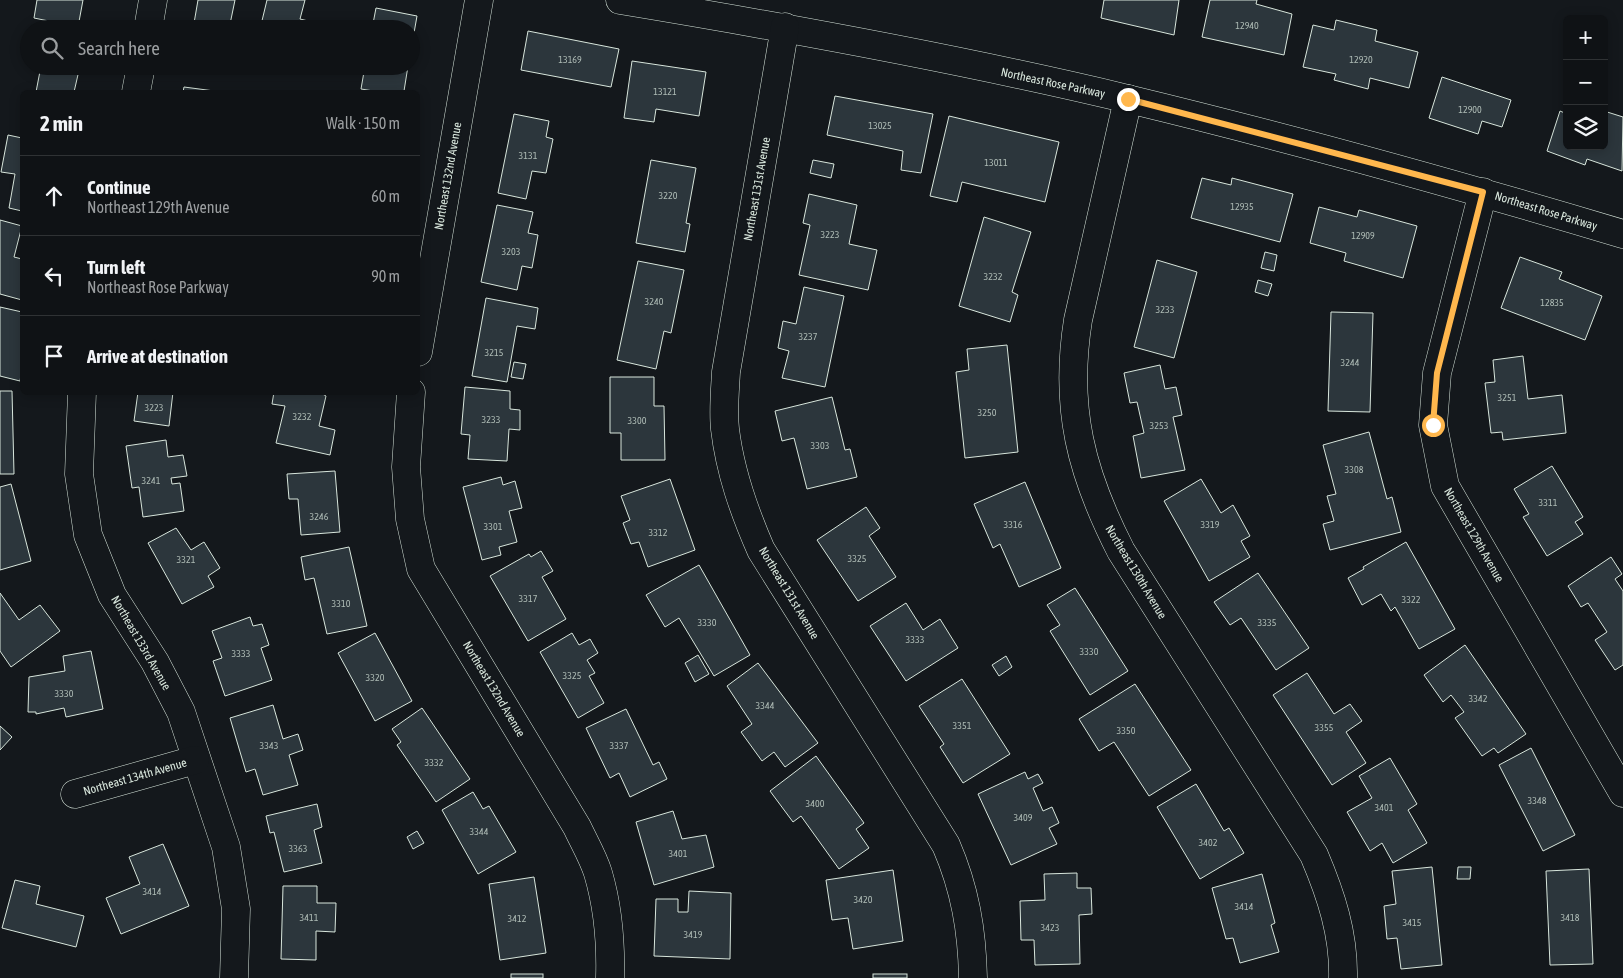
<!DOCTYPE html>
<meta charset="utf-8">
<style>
body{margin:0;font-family:"Asap Condensed",sans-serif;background:#181b1e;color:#f1f3f6}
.controls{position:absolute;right:15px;top:15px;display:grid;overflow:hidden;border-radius:8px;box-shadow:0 2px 12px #0003}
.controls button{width:45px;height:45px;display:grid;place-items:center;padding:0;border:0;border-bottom:1px solid #2f3234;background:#0f1215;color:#f1f3f6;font:25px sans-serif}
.stop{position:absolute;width:15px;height:15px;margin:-11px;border:4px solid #ffb74d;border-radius:50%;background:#fff}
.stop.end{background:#ffb74d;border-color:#fff;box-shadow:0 1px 5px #0008}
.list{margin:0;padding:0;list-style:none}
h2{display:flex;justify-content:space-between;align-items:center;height:65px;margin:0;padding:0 20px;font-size:21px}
h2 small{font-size:16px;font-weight:400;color:#9b9ea0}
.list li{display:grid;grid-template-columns:32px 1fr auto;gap:15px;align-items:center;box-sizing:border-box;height:80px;padding:0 20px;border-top:1px solid #2f3234}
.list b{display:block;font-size:19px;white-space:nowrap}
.list p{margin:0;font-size:16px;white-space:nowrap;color:#9b9ea0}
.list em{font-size:16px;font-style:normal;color:#9b9ea0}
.icon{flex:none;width:28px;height:28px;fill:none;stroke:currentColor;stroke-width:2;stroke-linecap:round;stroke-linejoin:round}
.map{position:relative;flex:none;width:1623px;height:978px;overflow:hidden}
.search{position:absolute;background:#0f1215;box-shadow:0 2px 12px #0003;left:20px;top:20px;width:400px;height:55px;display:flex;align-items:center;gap:12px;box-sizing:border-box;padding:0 18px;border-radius:28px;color:#9b9ea0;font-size:19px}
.panel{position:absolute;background:#0f1215;box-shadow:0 2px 12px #0003;left:20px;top:90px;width:400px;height:305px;border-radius:8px}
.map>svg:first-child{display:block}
</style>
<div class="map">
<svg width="1623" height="978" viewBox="0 0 1623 978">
<rect width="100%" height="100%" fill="#14181c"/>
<!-- building -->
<g fill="#2c363c" stroke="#d8e6dc">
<polygon points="37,0 83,0 78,27 34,18"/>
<polygon points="198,0 235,0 229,29 193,29"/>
<polygon points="267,0 305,0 300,19 341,29 260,29"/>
<polygon points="1104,0 1179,0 1174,35 1101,18"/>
<polygon points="1210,0 1257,0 1256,4 1292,14 1284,55 1202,37"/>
<polygon points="376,8 417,16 411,50 411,29 372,29"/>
<polygon points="1336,20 1377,30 1375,41 1418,52 1409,88 1370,78 1368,89 1334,80 1336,74 1303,67 1313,25 1334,30"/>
<polygon points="528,31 619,49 611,87 521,70"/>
<polygon points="632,61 706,72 699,116 656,109 654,122 624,118"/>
<polygon points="41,66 80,66 74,92 36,92"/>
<polygon points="182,66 234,66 233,70 222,68 221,74"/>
<polygon points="365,66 408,66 404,91 380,92 361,89"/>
<polygon points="1442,77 1511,100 1502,127 1482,121 1478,134 1429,118"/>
<polygon points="184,87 222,92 183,92"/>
<polygon points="835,96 933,114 921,173 901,170 903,151 827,135"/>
<polygon points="1560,111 1567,114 1567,146 1604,146 1604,111 1623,117 1622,171 1587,159 1585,165 1547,151"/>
<polygon points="514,114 549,121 546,137 553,139 546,173 532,171 526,199 498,193"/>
<polygon points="949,116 1059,142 1045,202 962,182 957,202 930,196"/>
<polygon points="8,135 22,138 22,211 9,208 15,174 1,172"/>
<polygon points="651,160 696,168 686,223 690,224 685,252 636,243"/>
<polygon points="813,160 834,164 831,178 810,173"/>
<polygon points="1202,178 1231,185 1232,178 1293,194 1280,242 1191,218"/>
<polygon points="809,194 857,205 849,244 877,250 868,290 799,275 810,225 803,223"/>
<polygon points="497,205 533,212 528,233 538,235 532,268 522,266 517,290 481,282"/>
<polygon points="1319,207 1357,217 1359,210 1417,226 1403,278 1344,261 1346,253 1310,243"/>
<polygon points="984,217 1031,232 1012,292 1018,295 1010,322 959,306"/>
<polygon points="0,220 22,226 14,257 22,259 22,300 0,294"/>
<polygon points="1265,252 1277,255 1274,271 1261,268"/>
<polygon points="1520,257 1562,272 1559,279 1602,296 1585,340 1501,308"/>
<polygon points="1157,260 1197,272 1174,358 1134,347"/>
<polygon points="638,261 684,270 671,333 664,331 656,369 617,360"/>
<polygon points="1258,280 1272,284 1268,296 1255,292"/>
<polygon points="804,287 844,296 825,387 782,378 789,351 778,348 783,321 796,324"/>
<polygon points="486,298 538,308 535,329 517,326 507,382 472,376"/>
<polygon points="0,307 22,312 22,369 20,381 0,376"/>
<polygon points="1331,312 1373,313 1370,412 1328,411"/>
<polygon points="1007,345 1018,452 965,458 956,372 969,370 967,349"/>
<polygon points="1523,356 1528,399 1562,395 1566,433 1503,440 1502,432 1491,433 1485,383 1495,382 1493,360"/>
<polygon points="514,362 526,364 523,379 511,377"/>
<polygon points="1160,365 1165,389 1176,387 1182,415 1173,417 1185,470 1141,478 1133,436 1144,433 1137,402 1130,403 1124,373"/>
<polygon points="610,377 654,377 654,406 664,406 665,460 621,460 621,433 610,433"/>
<polygon points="465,387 510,391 510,409 520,410 520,430 509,429 507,461 468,459 470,435 461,434"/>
<polygon points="0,391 12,391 14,474 0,474"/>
<polygon points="138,392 173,392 169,426 134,421"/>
<polygon points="274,392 319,392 326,396 319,426 335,430 330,455 276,443 285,406 272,404"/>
<polygon points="832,397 845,450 850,449 857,477 807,489 794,438 782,441 775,411"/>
<polygon points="1369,432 1387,499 1392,497 1401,532 1330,550 1323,524 1334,521 1327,496 1336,494 1323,445"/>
<polygon points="166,440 168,457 183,455 187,476 171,478 172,484 180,483 184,511 143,517 139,487 132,488 126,446"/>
<polygon points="1552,466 1583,517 1575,522 1583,534 1547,556 1523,517 1529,514 1514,489"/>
<polygon points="335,471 340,532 301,535 298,499 289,499 287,474"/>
<polygon points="501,477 503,485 515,481 522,508 509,511 517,542 499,547 501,555 482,560 463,487"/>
<polygon points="670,479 695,550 648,567 639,542 631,544 623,523 630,520 621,496"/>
<polygon points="1201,479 1221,513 1233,505 1250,536 1241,541 1250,557 1209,581 1164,501"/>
<polygon points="1025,482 1061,568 1019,587 1000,544 993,548 974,504"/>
<polygon points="11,484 31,561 0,570 0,487"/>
<polygon points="866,507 880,528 869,536 896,577 858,601 817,540"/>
<polygon points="176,528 191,550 204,542 220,568 208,576 214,587 182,604 148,543"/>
<polygon points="1406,542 1455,629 1419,649 1395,607 1391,611 1381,594 1362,605 1348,578 1364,569 1363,567"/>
<polygon points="349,547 367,626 327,634 314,578 305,580 301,557"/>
<polygon points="541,551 553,571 542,577 566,619 528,641 490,576 529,554 531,557"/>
<polygon points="1611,557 1622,574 1615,579 1623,591 1623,665 1615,670 1595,640 1607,632 1588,603 1581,607 1568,586"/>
<polygon points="699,565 750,655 714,676 679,618 665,627 646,595"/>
<polygon points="1258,573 1309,648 1276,670 1241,618 1230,625 1214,602"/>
<polygon points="1075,588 1128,671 1090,695 1050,631 1060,625 1047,605"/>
<polygon points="0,593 19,620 40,605 60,631 11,667 0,651"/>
<polygon points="906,603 923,630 940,619 958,648 906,681 870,626"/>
<polygon points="250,617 253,626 262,624 269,645 261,648 272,680 225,696 213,661 222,658 212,631"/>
<polygon points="375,633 412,701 375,721 338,653"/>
<polygon points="572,633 579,645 590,639 598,653 587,660 595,673 589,676 604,703 578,718 540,652"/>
<polygon points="1465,645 1526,734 1498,753 1494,748 1482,756 1455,718 1464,712 1451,695 1443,702 1424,675"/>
<polygon points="91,651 103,709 66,717 64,708 36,714 36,712 28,712 29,677 65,671 63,656"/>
<polygon points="698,655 709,674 695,682 685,663"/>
<polygon points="1006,656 1012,667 999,676 992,665"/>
<polygon points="758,663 818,743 785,767 774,752 762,761 741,732 752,724 727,686"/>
<polygon points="1307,673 1334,714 1350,704 1362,721 1346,732 1366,763 1332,785 1273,695"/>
<polygon points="962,679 1010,754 963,783 940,747 944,744 919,706"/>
<polygon points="1135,684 1191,770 1149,796 1114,742 1099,751 1079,719"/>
<polygon points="273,705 283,739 298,734 303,750 289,755 298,785 263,795 255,769 246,772 230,718"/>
<polygon points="422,708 470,779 436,802 397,745 401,742 392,729"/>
<polygon points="626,709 653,765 659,762 667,779 630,797 619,773 610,778 586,728"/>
<polygon points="0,726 12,737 0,750"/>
<polygon points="1531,748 1575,835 1543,851 1499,765"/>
<polygon points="816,756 864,823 856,829 869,848 839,869 801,816 793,822 770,791"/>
<polygon points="1390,758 1417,804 1408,810 1427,843 1393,863 1382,843 1370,851 1347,812 1372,798 1359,776"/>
<polygon points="1025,772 1028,779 1038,774 1043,783 1033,788 1043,811 1052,807 1059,823 1049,828 1057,844 1011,865 978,794"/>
<polygon points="1196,784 1224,831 1229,828 1244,853 1200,879 1157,807"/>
<polygon points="473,792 483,809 489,806 516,852 478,874 442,810"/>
<polygon points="317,804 322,827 314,830 322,863 284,872 274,832 270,833 266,816"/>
<polygon points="673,811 682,839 706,835 714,867 654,885 636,822"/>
<polygon points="417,831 424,843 413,849 407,837"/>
<polygon points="163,844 189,906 121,934 106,898 140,884 129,857"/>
<polygon points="1432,867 1442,965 1401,969 1397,938 1387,939 1384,906 1396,904 1392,871"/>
<polygon points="1458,867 1471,867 1470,879 1457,879"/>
<polygon points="1589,869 1593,964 1550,965 1546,871"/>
<polygon points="893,870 903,941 853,949 848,918 832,920 826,880"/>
<polygon points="1077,873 1077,888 1091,888 1092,914 1079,915 1080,964 1035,965 1034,940 1021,940 1020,901 1045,900 1044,874"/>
<polygon points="1262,874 1275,923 1271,925 1279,952 1240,963 1233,938 1226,939 1212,888"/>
<polygon points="534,877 546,953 500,960 489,884"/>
<polygon points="15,880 40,886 36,904 84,916 76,947 2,928"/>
<polygon points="283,886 317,886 317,903 336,903 335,932 316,931 316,960 281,959"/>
<polygon points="689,891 731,893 730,959 654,956 656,899 678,899 678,912 688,912"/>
<rect x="511" y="974" width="32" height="4"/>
<rect x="873" y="974" width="34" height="4"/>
</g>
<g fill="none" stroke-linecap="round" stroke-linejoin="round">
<defs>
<g id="minor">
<path d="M 620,0 C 790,28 961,59 1128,99 C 1294,139 1459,185 1623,234"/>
<path d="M 785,27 L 726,372 C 725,391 723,411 725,429 C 730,472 744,511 761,550 L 946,845 C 965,889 972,930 973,978"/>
<polyline points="148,29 153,0"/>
<polyline points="136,92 141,66"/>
<path d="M 1128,99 L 1078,320 C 1064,408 1081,473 1121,551 L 1314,855 C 1331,895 1344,934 1343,978"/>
<polyline points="1483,192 1437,373 1433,425 1445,486 1623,793"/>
<polyline points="418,352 479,0"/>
<polyline points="82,392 79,474 88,535 112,595 155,662 181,712 226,847 236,909 234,978"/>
<path d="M 411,392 L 406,467 L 410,519 L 421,569 L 577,827 C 584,842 593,857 598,873 C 608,907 611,943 610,978"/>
<polyline points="75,794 195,760"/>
</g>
</defs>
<!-- minor casing -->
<use href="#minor" stroke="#d8e6dc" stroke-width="29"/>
<!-- minor -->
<use href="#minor" stroke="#14181c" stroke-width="28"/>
</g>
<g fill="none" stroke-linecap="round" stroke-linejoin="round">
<!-- route -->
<polyline stroke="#ffb74d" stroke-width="6" points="1128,99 1483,192 1437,373 1433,425"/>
</g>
<g text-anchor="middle" stroke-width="4" stroke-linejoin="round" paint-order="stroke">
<!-- number labels -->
<g font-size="10" fill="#adbab4">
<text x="1247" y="29">12940</text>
<text x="570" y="63">13169</text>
<text x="1361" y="63">12920</text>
<text x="665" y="95">13121</text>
<text x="1470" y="113">12900</text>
<text x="880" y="129">13025</text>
<text x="528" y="159">3131</text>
<text x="996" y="166">13011</text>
<text x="668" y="199">3220</text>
<text x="1242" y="210">12935</text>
<text x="830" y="238">3223</text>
<text x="1363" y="239">12909</text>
<text x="511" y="255">3203</text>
<text x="993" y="280">3232</text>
<text x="654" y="305">3240</text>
<text x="1552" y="306">12835</text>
<text x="1165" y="313">3233</text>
<text x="808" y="340">3237</text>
<text x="494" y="356">3215</text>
<text x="1350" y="366">3244</text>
<text x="1507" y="401">3251</text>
<text x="154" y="411">3223</text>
<text x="987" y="416">3250</text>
<text x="302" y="420">3232</text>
<text x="491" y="423">3233</text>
<text x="637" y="424">3300</text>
<text x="1159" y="429">3253</text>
<text x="820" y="449">3303</text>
<text x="1354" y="473">3308</text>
<text x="151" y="484">3241</text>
<text x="1548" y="506">3311</text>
<text x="319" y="520">3246</text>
<text x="1013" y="528">3316</text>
<text x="1210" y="528">3319</text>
<text x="493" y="530">3301</text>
<text x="658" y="536">3312</text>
<text x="857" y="562">3325</text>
<text x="186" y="563">3321</text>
<text x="528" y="602">3317</text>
<text x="1411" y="603">3322</text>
<text x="341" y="607">3310</text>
<text x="707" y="626">3330</text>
<text x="1267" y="626">3335</text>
<text x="915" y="643">3333</text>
<text x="1089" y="655">3330</text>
<text x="241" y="657">3333</text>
<text x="572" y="679">3325</text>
<text x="375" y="681">3320</text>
<text x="64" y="697">3330</text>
<text x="1478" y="702">3342</text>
<text x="765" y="709">3344</text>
<text x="962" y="729">3351</text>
<text x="1324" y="731">3355</text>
<text x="1126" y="734">3350</text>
<text x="269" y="749">3343</text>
<text x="619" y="749">3337</text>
<text x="434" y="766">3332</text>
<text x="1537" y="804">3348</text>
<text x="815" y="807">3400</text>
<text x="1384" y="811">3401</text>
<text x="1023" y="821">3409</text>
<text x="479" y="835">3344</text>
<text x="1208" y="846">3402</text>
<text x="298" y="852">3363</text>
<text x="678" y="857">3401</text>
<text x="152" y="895">3414</text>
<text x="863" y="903">3420</text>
<text x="1244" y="910">3414</text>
<text x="309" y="921">3411</text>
<text x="1570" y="921">3418</text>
<text x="517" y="922">3412</text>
<text x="1412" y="926">3415</text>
<text x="1050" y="931">3423</text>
<text x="693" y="938">3419</text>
</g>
<!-- street labels -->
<g font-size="12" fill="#d8e6dc" stroke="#14181c">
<text transform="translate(1053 83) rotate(12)" y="4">Northeast Rose Parkway</text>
<text transform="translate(448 176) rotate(-80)" y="4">Northeast 132nd Avenue</text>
<text transform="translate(757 189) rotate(-80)" y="4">Northeast 131st Avenue</text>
<text transform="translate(1546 211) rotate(17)" y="4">Northeast Rose Parkway</text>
<text transform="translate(1474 535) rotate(60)" y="4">Northeast 129th Avenue</text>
<text transform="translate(1136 572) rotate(59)" y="4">Northeast 130th Avenue</text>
<text transform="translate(789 593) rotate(59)" y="4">Northeast 131st Avenue</text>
<text transform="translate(141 643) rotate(60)" y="4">Northeast 133rd Avenue</text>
<text transform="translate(494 689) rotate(59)" y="4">Northeast 132nd Avenue</text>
<text transform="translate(135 777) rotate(-16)" y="4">Northeast 134th Avenue</text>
</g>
</g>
</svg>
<div class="controls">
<button>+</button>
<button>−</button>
<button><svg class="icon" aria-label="layers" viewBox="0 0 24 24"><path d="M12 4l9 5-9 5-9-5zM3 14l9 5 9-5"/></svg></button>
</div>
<div class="stop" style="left:1433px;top:425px"></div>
<div class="stop end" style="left:1128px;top:99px"></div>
<div class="search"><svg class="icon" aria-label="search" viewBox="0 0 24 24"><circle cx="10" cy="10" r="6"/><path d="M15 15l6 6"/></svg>Search here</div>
<section class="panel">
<h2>2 min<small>Walk · 150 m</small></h2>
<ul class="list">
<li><svg class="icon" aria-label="ahead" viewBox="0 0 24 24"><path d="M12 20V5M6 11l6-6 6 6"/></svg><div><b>Continue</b><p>Northeast 129th Avenue</p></div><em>60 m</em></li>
<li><svg class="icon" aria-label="left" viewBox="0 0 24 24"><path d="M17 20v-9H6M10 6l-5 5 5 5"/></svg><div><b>Turn left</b><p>Northeast Rose Parkway</p></div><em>90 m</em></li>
<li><svg class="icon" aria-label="arrive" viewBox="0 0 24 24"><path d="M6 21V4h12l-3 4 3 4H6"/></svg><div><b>Arrive at destination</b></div></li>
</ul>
</section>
</div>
